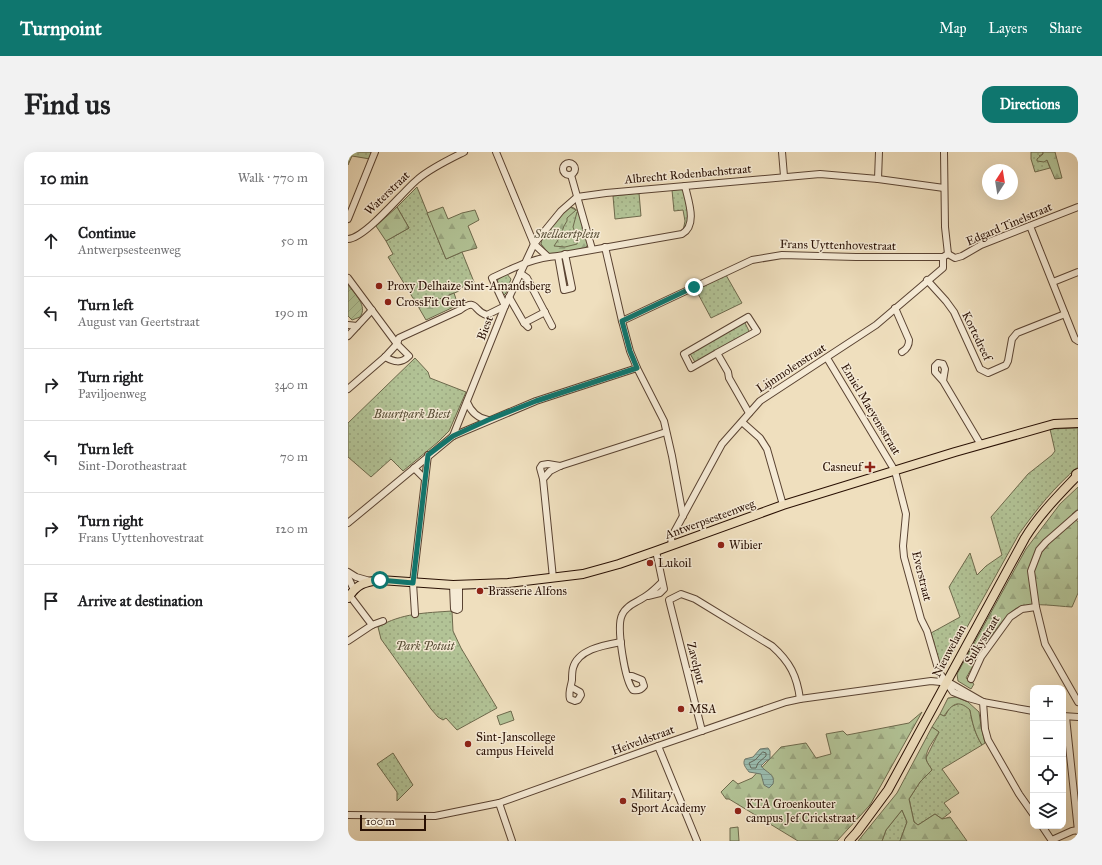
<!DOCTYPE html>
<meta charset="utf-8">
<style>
body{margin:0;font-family:"IM FELL Great Primer",serif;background:#f2f2f2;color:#202124}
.controls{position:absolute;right:12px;bottom:12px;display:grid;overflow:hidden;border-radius:8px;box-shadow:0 4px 16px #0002}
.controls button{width:36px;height:36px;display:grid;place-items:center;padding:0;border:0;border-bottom:1px solid #e0e0e0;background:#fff;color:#202124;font:20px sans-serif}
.compass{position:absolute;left:634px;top:12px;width:36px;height:36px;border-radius:50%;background:#fff;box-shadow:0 4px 16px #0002;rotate:12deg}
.scale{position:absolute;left:12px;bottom:10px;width:66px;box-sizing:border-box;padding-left:4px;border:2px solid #280f03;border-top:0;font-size:11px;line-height:14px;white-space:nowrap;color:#280f03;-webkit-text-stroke:3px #f5ead5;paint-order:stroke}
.stop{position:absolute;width:12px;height:12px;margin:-9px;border:3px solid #0f766e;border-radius:50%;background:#fff}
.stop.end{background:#0f766e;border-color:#fff;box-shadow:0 1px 4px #0008}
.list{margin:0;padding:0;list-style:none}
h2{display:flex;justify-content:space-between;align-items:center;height:52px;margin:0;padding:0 16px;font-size:17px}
h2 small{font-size:13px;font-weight:400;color:#757577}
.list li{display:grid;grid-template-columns:26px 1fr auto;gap:12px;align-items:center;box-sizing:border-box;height:72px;padding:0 16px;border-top:1px solid #e0e0e0}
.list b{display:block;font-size:15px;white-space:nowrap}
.list p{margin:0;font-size:13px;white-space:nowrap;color:#757577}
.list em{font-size:13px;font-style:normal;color:#757577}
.icon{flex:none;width:22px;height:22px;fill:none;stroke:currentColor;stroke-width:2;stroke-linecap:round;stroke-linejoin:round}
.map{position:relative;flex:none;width:730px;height:689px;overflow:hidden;border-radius:12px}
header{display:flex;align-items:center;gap:24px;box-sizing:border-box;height:56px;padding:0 20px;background:#0f766e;color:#fff}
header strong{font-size:19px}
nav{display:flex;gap:22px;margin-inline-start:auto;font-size:14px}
.intro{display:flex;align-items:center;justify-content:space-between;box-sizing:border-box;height:96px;padding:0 24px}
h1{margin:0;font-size:28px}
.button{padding:10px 18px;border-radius:12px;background:#0f766e;color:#fff;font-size:14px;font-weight:700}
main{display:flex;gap:24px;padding:0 24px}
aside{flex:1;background:#fff;border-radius:12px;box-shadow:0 4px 16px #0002}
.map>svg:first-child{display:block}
</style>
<header>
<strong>Turnpoint</strong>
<nav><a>Map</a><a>Layers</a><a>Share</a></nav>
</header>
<div class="intro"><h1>Find us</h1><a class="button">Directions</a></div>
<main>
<aside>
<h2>10 min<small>Walk · 770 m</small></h2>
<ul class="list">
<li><svg class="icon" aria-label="ahead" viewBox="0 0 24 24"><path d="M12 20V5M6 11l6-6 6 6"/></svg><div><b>Continue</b><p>Antwerpsesteenweg</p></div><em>50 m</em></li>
<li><svg class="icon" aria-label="left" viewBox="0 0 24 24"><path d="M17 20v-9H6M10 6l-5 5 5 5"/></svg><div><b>Turn left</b><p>August van Geertstraat</p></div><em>190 m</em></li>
<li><svg class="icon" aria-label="right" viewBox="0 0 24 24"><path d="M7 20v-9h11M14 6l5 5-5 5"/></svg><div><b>Turn right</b><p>Paviljoenweg</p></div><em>340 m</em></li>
<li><svg class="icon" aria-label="left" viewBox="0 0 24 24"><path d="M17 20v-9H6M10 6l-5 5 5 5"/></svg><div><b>Turn left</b><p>Sint-Dorotheastraat</p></div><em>70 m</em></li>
<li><svg class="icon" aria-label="right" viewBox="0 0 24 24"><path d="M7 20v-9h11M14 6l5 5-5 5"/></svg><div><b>Turn right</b><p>Frans Uyttenhovestraat</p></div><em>120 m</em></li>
<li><svg class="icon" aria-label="arrive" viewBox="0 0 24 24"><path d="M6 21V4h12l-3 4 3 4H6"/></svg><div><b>Arrive at destination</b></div></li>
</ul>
</aside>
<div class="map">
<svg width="730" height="689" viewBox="0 0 730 689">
<defs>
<pattern id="grass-dots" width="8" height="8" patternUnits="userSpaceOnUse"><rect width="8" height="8" fill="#b2c396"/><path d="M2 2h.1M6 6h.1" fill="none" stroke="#99a680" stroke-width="1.8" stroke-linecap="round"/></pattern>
<pattern id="forest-firs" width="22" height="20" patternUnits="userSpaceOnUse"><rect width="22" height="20" fill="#b2c396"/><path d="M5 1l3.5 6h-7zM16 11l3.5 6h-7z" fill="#99a680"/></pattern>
<pattern id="garden-furrows" width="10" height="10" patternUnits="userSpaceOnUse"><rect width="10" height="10" fill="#b2c396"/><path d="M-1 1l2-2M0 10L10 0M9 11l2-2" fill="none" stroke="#99a680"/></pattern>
<pattern id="water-rules" width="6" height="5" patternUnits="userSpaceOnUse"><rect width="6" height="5" fill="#9abdb0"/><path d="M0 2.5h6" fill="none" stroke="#85a196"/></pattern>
</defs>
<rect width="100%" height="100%" fill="#efdfbe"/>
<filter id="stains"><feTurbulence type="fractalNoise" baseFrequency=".005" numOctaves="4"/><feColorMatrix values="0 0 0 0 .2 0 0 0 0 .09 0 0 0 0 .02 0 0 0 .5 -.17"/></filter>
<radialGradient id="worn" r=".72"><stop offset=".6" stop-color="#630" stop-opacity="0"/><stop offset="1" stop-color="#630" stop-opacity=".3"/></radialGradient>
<!-- grass -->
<g fill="url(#grass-dots)" stroke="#6d694c">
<polygon points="0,0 23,0 22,7 4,4 0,13"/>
<polygon points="683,0 695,0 695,2 691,4 699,8 702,16 687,20 683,7"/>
<polygon points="69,35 98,107 114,100 126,130 110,137 111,139 71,156 40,105 45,102 38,89 61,76 49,55"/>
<polygon points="336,37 341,68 335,79 337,69 335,58 326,59 324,38"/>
<polygon points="291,41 293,64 267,67 265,44"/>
<polygon points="222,55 226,56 231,60 239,94 201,102 193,92 194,89"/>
<polygon points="159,122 163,127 158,141 156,143 154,142 149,129 150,127"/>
<polygon points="378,123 394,151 363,166 348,138"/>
<polygon points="396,169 402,181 348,212 341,200"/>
<polygon points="67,206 80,220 82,226 118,240 101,279 90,290 55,319 43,307 23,325 0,305 0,271"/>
<path d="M 730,276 L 730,315 C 707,334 688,358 671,382 L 594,520 L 583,481 L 612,465 L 601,435 L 622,401 L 629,423 L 638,414 L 654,403 L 643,365 L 680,322 L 704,303 L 707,299 L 702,277 Z"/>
<path d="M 104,459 L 105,479 L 113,496 L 149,556 L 109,578 L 98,566 L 95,568 L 90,565 L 83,557 L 33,487 L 30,475 C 54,461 77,461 104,459 Z"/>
<path d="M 612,551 L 616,552 L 622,558 C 624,570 627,582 634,593 L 594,617 L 611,641 L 596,651 L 603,660 L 594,667 L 587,662 L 570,673 L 566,670 L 561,647 L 572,630 L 584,618 L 579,610 L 578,606 L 591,580 L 584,575 L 592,562 L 597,564 L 602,555 Z"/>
<polygon points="45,601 65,633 49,649 49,640 29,612"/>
<polygon points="554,658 559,670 552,689 534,689 538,678"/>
</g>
<!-- forest -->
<g fill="url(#forest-firs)" stroke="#6d694c">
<polygon points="695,0 707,0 714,26 707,27 699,8 696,10 689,9 689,7 695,2"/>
<polygon points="49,55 61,76 38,89 28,74"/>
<polygon points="95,55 100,67 114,61 127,58 131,68 120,74 129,96 114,100 98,107 79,61"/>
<path d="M 222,55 L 228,58 L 219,66 L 219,69 L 216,74 L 212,85 L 206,94 L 217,95 L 229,92 L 230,88 L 225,75 L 229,60 L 231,60 L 240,92 L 239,94 L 236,97 L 205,103 L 201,102 L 193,92 C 194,80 212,62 222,55 Z"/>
<polygon points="106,141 110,153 78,168 71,156"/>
<path d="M 730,335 L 730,357 L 724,362 L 730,370 L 730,441 L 724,455 C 707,454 690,451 674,454 C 655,458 628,509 618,526 L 626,532 L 623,537 L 610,529 L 609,522 L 678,397 L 712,352 Z"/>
<path d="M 608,545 L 620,550 L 631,560 L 633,574 L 637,591 L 634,593 C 627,582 624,570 622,558 C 610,547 604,552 596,564 L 592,562 L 600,546 Z"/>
<polygon points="574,560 522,653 489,689 450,689 381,647 378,647 373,640 385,628 390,632 404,626 433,595 458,591 468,606 483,602 478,582 495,579 499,583 561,571"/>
<path d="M 584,575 L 591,580 C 587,587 578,597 578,606 C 578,610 582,614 584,618 L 572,630 L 561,647 L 566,670 L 570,673 L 587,662 L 594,667 L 602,665 L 619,689 L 552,689 L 559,670 L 554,658 L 538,678 L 534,689 L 510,689 L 549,641 Z"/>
</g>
<!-- garden -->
<path fill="url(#garden-furrows)" stroke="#6d694c" d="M 0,133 C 7,142 20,154 12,165 L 4,168 L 0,164 Z"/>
<!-- pitch -->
<g fill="#b2c396" stroke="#6d694c">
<polygon points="163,559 166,568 152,573 149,564"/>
<polygon points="390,675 391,689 382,689 382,676"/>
</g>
<!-- water -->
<path fill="url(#water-rules)" stroke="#6c776b" d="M 420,596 L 422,599 L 422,607 L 418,609 L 413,614 C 417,620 428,622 425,632 L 421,636 L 416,633 L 413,622 L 401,620 C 398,616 394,612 397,607 L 405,605 L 412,597 Z"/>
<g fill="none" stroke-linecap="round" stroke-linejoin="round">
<!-- shore -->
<polygon stroke="#61665a" stroke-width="1" points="415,600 418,601 418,604 410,611 408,616 403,616 401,611 407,608"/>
<defs>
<g id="minor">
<polyline points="148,0 186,92 199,104"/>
<polyline points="434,0 436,24"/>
<polyline points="596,0 597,75 600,102"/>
<circle cx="221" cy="17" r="6"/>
<polyline points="223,23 244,97"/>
<polyline points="530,27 531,0"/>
<polyline points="229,45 258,41 472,22 530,27 596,36"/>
<polyline points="0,67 27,0"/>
<polyline points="682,74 727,187 730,189"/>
<path d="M 0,87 C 18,86 55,39 70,27 C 83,16 100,8 116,0"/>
<polyline points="257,95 274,169 282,199 289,216 316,269 324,304 335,364"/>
<polyline points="600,102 607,106 614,104 633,93 730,55"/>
<polyline points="210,104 216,138 224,136 217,102"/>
<polyline points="172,121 179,126 204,174"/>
<path d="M 0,126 L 49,192 L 61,204 C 53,212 46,210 37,205"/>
<polyline points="579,128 598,149 606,160 632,217 640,221 658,213 660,209 664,187 669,181 717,162"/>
<polyline points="705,130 730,120"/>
<polyline points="161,145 176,171 180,175"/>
<path d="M 547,156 L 561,188 C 561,194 559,197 554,200"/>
<polyline points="274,169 404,108 434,103 508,105 595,105 600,102"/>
<polyline points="176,171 197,160"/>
<polyline points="0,173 9,174"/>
<polyline points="0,184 24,158"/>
<polyline points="369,201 343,216 336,202 400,165 409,179 369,201 380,220 381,226 401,261"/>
<polyline points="479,206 547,319 558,362 555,394 556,405 573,467 579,479 591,520 605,540 620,546 635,550 685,559"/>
<polyline points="595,229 597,217 595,212 590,211 587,214 587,220 595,229 633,293"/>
<path d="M 0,237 L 37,205 L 49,192 L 51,186 L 112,158 C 130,145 125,160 139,163 L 157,154 L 144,126 C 165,116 187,105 210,104 L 334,82 C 350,73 340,48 337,34"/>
<path d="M 119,250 C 123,260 129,266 140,268"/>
<polyline points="394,270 412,286 419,297 435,353"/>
<polyline points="105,284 157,154 186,92 213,59 229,45"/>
<polyline points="66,316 77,327"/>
<polyline points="195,327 192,316 194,313 200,312 212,314"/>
<polyline points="730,362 698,390 691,398 683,419 688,455 697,492 730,550"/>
<polyline points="0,371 105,284 188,249 289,216"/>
<polyline points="324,393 323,386 374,292 412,249 528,173 595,116 595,105"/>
<polyline points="0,420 8,425 22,429"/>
<polyline points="0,425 6,438"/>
<polyline points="205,426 195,327 202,319 212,314 318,280"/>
<polyline points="105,433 106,457 109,458 111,457 111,432"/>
<polyline points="2,444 24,473"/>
<polyline points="300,444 312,441 316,437 308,399"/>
<polyline points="67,462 65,431 80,303"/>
<polyline points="0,489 24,473 35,469"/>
<path d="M 280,524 L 284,524 L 294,528 L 296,534 C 293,538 290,539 285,538 C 277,529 268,475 274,463 C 278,453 290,450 298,444 C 304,440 309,435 314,430"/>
<polyline points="623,527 633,505 662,465 674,457 688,455"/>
<path d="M 223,535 L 232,540 L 233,543 L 230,548 L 227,549 L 222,547 C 220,540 223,535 224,528 C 224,524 224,520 225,516 C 230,497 257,493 273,490"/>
<polyline points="635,550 637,577 640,588 671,642 685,662"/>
<polyline points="715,564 730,565"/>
<polyline points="718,565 730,679"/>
<path d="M 354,579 L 321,448 L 333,442 L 347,447 L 424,494 C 442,510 449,524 452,547"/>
<polyline points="310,594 349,689"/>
<polyline points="151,651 164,689"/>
<polyline points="0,663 87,664 151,651 310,594 438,550 452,547 583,529 602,531 635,550"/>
<polyline points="694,674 704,689"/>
<polyline points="704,688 724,679 730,678"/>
</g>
<g id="major">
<path d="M 0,446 C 9,432 16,430 32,428 L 105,433 L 160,431 L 235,422 L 271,412 L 308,399 L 435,353 L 607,300 L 706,272 L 730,271"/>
<path d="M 501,689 L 509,680 L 540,638 L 677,386 C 691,363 709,345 728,325 L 728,322 L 730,321"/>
</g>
</defs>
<!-- minor casing -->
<use href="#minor" stroke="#5a4332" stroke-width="8"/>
<!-- major casing -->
<use href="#major" stroke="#280f03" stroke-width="10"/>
<!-- minor -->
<use href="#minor" stroke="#f5ead5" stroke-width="6"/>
<!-- major -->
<use href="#major" stroke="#efdfbe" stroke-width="8"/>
</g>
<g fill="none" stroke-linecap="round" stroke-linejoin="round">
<!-- route -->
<polyline stroke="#0f766e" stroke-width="5" points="32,428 65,431 80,303 105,284 140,268 188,249 289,216 282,199 274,169 346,135"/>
</g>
<!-- markers -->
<g fill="#8f2418" stroke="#f5ead5" stroke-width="1.5">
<circle cx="31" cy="134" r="4"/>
<circle cx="40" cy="150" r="4"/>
<path d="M520 309h4v4h4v4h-4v4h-4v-4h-4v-4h4z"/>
<circle cx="373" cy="393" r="4"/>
<circle cx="302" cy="411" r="4"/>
<circle cx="132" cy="439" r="4"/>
<circle cx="333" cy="557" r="4"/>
<circle cx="120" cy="592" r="4"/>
<circle cx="275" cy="649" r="4"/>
<circle cx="390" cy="659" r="4"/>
</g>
<g text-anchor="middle" stroke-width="3" stroke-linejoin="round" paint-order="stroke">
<!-- street labels -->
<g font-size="12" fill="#280f03" stroke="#f5ead5">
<text transform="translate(340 22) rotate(-5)" y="4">Albrecht Rodenbachstraat</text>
<text transform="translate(39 41) rotate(-44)" y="4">Waterstraat</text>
<text transform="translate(661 72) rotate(-23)" y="4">Edgard Tinelstraat</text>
<text transform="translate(490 93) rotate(1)" y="4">Frans Uyttenhovestraat</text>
<text transform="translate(137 176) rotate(-69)" y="4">Biest</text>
<text transform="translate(629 184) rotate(64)" y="4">Kortedreef</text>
<text transform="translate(443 216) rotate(-33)" y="4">Lijnmolenstraat</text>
<text transform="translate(523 257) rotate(59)" y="4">Emiel Maeyensstraat</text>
<text transform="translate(362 367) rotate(-20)" y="4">Antwerpsesteenweg</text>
<text transform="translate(574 424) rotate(76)" y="4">Everstraat</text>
<text transform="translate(634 488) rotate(-58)" y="4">Sulkystraat</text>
<text transform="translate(601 499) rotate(-62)" y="4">Nieuwelaan</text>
<text transform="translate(348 511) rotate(76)" y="4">Zavelput</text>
<text transform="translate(295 588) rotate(-20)" y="4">Heiveldstraat</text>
</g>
<!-- park labels -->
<g font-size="12" font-style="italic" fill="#584e36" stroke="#f5ead5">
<text x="219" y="86">Snellaertplein</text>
<text x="64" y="266">Buurtpark Biest</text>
<text x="77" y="498">Park Potuit</text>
</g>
<!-- poi labels -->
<g font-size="12" fill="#280f03" stroke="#f5ead5" text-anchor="start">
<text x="39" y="138">Proxy Delhaize Sint-Amandsberg</text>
<text x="48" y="154">CrossFit Gent</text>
<text x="514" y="319" text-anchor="end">Casneuf</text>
<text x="381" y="397">Wibier</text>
<text x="310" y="415">Lukoil</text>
<text x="140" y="443">Brasserie Alfons</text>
<text x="341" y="561">MSA</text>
<text x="128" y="589">Sint-Janscollege<tspan x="128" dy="14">campus Heiveld</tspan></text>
<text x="283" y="646">Military<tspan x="283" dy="14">Sport Academy</tspan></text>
<text x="398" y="656">KTA Groenkouter<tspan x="398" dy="14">campus Jef Crickstraat</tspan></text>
</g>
</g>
<rect width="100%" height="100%" filter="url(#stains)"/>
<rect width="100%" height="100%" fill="url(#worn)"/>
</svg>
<div class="controls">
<button>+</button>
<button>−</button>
<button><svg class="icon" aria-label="locate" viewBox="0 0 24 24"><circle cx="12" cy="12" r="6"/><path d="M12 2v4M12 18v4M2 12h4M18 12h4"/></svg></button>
<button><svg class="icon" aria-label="layers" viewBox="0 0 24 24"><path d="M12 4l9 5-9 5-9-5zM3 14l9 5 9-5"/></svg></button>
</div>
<svg class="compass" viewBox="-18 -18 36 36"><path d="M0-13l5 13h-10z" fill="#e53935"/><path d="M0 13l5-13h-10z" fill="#757577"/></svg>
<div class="scale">100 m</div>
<div class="stop" style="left:32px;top:428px"></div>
<div class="stop end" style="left:346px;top:135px"></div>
</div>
</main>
